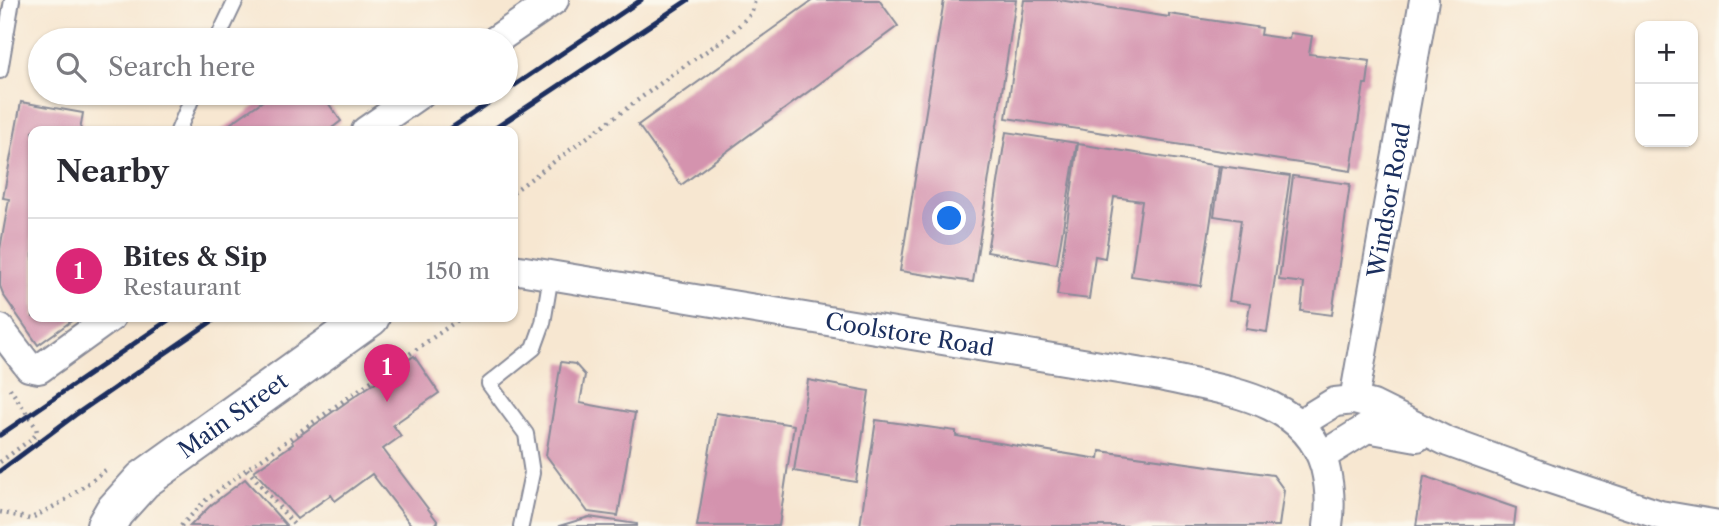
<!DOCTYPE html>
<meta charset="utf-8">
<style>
body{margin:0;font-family:"Libre Caslon Text",serif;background:#f7f7f7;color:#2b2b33}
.controls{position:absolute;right:21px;top:21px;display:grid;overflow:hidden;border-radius:14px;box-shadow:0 2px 5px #0004}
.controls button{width:63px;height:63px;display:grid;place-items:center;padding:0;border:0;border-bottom:2px solid #e1e1e2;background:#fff;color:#2b2b33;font:35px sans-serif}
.you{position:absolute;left:950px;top:219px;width:24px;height:24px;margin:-18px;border:5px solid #fff;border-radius:50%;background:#1a73e8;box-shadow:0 0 0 10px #1a73e833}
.badge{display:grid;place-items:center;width:46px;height:46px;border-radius:50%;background:#db2777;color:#fff;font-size:23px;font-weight:700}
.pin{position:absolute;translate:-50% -58px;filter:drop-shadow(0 2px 4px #0008)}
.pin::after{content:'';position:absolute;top:37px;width:24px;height:21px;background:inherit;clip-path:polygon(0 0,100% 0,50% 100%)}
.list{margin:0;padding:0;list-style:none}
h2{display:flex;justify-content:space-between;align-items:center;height:91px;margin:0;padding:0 28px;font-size:30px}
h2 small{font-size:23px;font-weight:400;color:#7c7c81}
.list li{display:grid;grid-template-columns:46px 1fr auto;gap:21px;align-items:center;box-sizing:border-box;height:105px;padding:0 28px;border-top:2px solid #e1e1e2}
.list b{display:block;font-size:26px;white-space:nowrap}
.list p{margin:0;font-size:23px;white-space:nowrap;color:#7c7c81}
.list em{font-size:23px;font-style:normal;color:#7c7c81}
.icon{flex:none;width:38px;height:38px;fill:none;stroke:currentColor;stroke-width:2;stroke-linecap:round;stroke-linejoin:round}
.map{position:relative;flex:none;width:1719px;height:526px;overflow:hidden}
.search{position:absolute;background:#fff;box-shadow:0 2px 5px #0004;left:28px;top:28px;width:490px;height:77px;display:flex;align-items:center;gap:18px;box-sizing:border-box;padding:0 24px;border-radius:38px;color:#7c7c81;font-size:26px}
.panel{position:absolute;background:#fff;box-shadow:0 2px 5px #0004;left:28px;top:126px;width:490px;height:196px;border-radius:14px}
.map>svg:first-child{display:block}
</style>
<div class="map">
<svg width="1719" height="526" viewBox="0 0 1719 526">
<rect width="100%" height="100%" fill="#fbf7ec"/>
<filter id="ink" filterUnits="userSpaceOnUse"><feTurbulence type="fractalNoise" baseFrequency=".0143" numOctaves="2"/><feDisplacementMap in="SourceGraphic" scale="14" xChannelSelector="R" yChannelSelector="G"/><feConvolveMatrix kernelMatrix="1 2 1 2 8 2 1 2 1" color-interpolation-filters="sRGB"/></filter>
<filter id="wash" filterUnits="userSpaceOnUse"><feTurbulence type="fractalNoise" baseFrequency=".00686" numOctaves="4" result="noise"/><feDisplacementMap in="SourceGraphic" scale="28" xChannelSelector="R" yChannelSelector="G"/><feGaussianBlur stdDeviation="1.57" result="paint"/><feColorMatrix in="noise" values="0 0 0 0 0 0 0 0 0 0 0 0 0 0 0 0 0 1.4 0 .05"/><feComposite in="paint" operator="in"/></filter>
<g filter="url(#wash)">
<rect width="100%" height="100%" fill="#f7e7d1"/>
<g id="blocks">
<!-- building -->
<g fill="#d493ae">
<polygon points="813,0 879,0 898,26 681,185 638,125"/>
<polygon points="944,0 1016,0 973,282 900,271"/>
<polygon points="1024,0 1059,0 1169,17 1169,14 1262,28 1261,35 1289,39 1290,33 1312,36 1309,54 1370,61 1367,84 1364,84 1351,171 1006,118"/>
<polygon points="274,93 321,93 341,121 328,131 220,131"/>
<polygon points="21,102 83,113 80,131 33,131 33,317 77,317 38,345 4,296 0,286 0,249 9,199 3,198"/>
<polygon points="1006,132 1077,143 1057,264 987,252"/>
<polygon points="1078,144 1219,166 1201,286 1131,276 1142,201 1114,197 1105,258 1095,256 1089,299 1057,295"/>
<polygon points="1221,166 1290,176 1267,332 1246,329 1250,304 1229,301 1241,220 1214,216"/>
<polygon points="1293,176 1350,184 1332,315 1301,311 1304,283 1279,280"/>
<polygon points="414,356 439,393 393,425 401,436 383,449 438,522 433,526 412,526 372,474 335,501 331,495 297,519 254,471 293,444 292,441 348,401"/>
<polygon points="561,362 575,364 585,375 580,403 635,413 618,516 588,512 546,455"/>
<polygon points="808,380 869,391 856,482 794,471"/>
<polygon points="716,413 794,425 779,526 697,526"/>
<polygon points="876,420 956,431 956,436 1099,459 1100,451 1273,475 1284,490 1279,526 860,526"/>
<polygon points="1424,476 1516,508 1514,526 1416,526"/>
<polygon points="245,479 287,526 190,526 211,505"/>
<polygon points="589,517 637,524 637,526 559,526"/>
</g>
</g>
</g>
<g filter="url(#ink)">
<use href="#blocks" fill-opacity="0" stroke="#898b98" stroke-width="2"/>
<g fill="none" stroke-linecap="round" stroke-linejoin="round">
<defs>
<g id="lane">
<polyline points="217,40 236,0"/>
<polyline points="0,71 12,0"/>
<polyline points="178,131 194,93"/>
<polyline points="521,526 532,473 526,434 489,384 534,348 543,323 551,275"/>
</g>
<g id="street">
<polyline points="496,40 554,0"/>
<polyline points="366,131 421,93"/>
<path id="s1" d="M 513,269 L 1155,375 C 1217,390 1305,395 1325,467 C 1330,487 1331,506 1328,526"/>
<polyline points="0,329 29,367 39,369 111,317"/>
<path id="s2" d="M 1354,400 L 1424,0"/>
<polyline points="1299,424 1335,402 1354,400 1373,405 1448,442 1548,478 1660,515 1719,525"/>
<polyline points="1322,456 1367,428 1417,437"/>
</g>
<g id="secondary">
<path id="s3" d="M 106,526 L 114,512 L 143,480 L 370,317"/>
</g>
</defs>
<!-- lane casing -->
<use href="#lane" stroke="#898b98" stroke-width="18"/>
<!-- street casing -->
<use href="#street" stroke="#898b98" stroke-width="32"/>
<!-- secondary casing -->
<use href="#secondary" stroke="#898b98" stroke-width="42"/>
<!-- path -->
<g stroke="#898b98" stroke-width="4.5" stroke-dasharray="2 5" stroke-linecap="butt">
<polyline points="513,192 680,69 726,38 751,14 755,0"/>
<polyline points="0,462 34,437 37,432 36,427 9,387"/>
<polyline points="247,469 295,526"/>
<polyline points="0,512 30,519 64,501 107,469"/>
<polyline points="181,526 206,500 247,469 462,317"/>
</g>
<!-- lane -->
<use href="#lane" stroke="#fff" stroke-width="14"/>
<!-- street -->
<use href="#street" stroke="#fff" stroke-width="28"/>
<!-- secondary -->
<use href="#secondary" stroke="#fff" stroke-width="38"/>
<!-- rail -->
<g stroke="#1b2f5e" stroke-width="5">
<polyline points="506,91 641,0"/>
<polyline points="447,131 503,93"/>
<polyline points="491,131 688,0"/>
<polyline points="0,435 173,317"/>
<polyline points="0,471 75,415 218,317"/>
</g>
</g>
</g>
<g text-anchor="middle" stroke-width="5" stroke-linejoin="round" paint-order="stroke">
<!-- street labels -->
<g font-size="23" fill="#1b2f5e" stroke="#fbf7ec">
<text dy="8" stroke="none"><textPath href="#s2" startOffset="203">Windsor Road</textPath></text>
<text dy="8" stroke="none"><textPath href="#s1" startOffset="402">Coolstore Road</textPath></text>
<text dy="8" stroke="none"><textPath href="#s3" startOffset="170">Main Street</textPath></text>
</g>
</g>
</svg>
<div class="controls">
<button>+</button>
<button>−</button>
</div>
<div class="you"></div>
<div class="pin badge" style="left:387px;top:402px">1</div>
<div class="search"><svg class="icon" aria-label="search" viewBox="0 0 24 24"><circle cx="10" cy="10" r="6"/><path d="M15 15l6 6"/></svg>Search here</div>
<section class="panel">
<h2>Nearby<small></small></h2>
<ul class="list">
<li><span class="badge">1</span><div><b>Bites &amp; Sip</b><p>Restaurant</p></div><em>150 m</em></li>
</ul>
</section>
</div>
